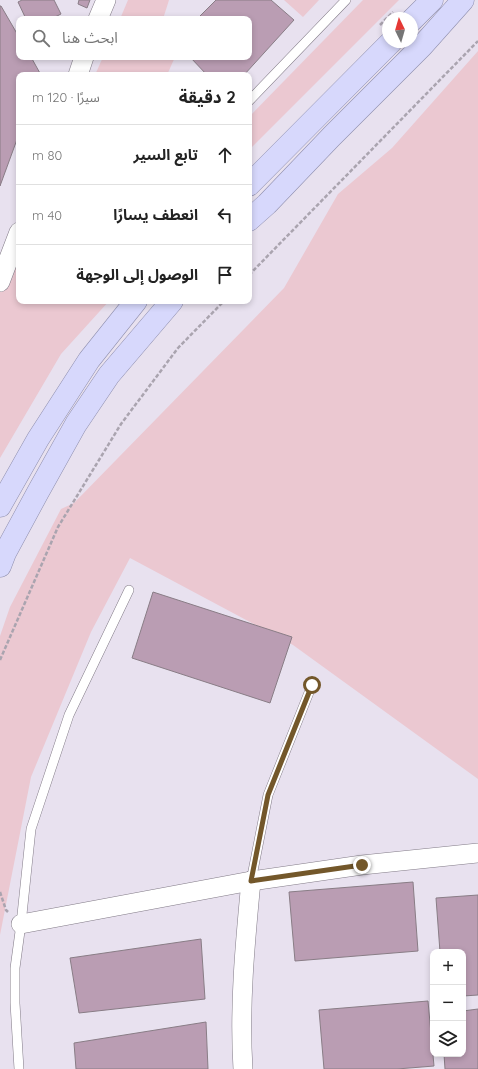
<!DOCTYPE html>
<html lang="ar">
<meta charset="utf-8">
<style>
body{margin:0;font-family:Quicksand,"Noto Sans Arabic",sans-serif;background:#f2f2f2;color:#222;direction:rtl}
.controls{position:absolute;right:12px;bottom:12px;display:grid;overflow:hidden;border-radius:8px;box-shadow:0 2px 6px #0003}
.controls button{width:36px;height:36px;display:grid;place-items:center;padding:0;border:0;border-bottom:1px solid #e0e0e0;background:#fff;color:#222;font:20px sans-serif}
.compass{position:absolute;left:382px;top:12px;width:36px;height:36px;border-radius:50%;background:#fff;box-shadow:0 2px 6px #0003;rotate:355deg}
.stop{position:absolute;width:12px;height:12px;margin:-9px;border:3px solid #73572a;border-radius:50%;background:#fff}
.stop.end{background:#73572a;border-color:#fff;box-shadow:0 1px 4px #0008}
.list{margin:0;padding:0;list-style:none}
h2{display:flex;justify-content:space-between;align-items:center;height:52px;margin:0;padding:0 16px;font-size:17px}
h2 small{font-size:13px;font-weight:400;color:#767676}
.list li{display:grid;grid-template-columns:26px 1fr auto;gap:12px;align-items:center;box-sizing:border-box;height:60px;padding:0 16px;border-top:1px solid #e0e0e0}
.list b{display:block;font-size:15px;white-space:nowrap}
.list em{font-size:13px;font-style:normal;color:#767676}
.icon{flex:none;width:22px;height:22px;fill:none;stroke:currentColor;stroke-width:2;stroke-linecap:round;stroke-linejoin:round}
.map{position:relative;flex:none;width:478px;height:1069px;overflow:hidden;direction:ltr}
.search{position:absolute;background:#fff;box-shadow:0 2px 6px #0003;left:16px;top:16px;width:236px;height:44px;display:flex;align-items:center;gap:10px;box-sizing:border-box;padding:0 14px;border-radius:8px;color:#767676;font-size:15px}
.panel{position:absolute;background:#fff;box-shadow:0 2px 6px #0003;left:16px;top:72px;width:236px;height:232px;border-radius:8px;direction:rtl}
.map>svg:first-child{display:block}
</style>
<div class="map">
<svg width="478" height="1069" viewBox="0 0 478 1069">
<rect width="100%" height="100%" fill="#e8e1ef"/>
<!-- green -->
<g fill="#ebc8d1">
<polygon points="128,0 169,0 163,19 120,19"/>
<polygon points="284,0 319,0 303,17"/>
<polygon points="363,0 399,0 249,150 249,117"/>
<polygon points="478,51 478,779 293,645 130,558 91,632 31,777 0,935 0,636 10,607 61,509 74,503 284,288 338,194 392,148"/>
<polygon points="103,57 175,57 167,75 95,75"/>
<polygon points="19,248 19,301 109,301 61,354 0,458 0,292"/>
</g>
<!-- building -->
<g fill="#ba9db3" stroke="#897d86">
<polygon points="22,0 54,0 61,14 51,19 26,19 18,2"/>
<polygon points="79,0 90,0 87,8 78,4"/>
<polygon points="216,0 271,0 294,20 244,75 207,75 190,57 249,57 249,19 197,19"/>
<polygon points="0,6 1,6 19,37 19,57 31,57 41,75 19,75 19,134 0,186"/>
<polygon points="153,592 292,637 270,703 132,658"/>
<polygon points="413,882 418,951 295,961 289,892"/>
<polygon points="478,895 478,995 463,996 463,952 440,952 436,898"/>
<polygon points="201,939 205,999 79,1013 70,958"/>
<polygon points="428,1001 434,1066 397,1069 324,1069 319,1010"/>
<polygon points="478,1009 478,1069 445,1069 444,1054 463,1054 463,1011"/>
<polygon points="206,1022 208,1069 76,1069 74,1043"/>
</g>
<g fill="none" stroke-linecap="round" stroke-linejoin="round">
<defs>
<g id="service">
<polyline points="249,101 346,0"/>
<polyline points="251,881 268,795 312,685"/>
<polyline points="19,1069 15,1003 15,968 21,924 31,829 69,715 129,590"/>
</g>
<g id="minor">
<polyline points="98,19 106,0"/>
<polyline points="78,75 84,57"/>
<polyline points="0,282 19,232"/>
<polyline points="21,924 251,881 362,865 478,853"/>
<path d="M 243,1069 C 239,1007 245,944 251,881"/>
</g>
<g id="trunk">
<polyline points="412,20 432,0"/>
<polyline points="249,185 391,42"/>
<polyline points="249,220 267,204 332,136 422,46 463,0"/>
<polyline points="0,506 38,439 89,360 136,301"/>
<polyline points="0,566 5,553 38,492 76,424 109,375 172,301"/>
</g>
</defs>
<!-- service casing -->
<use href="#service" stroke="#827b87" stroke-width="10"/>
<!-- minor casing -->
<use href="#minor" stroke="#827b87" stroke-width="20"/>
<!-- trunk casing -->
<use href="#trunk" stroke="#8e8ead" stroke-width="23"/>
<!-- path -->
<g stroke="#aaa4af" stroke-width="2.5" stroke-dasharray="4 2" stroke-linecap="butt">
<polyline points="380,25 393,12"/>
<polyline points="249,275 478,41"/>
<polyline points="0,660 58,527 121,424 178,348 224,301"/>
<polyline points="0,892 6,910 8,912"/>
</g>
<!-- service -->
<use href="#service" stroke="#fff" stroke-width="9"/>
<!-- minor -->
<use href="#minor" stroke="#fff" stroke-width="19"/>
<!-- trunk -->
<use href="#trunk" stroke="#d7d8fc" stroke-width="22"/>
</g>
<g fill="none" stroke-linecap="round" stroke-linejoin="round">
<!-- route -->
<polyline stroke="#73572a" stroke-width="5" points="312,685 268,795 251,881 362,865"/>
</g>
</svg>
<div class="controls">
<button>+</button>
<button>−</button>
<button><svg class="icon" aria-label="layers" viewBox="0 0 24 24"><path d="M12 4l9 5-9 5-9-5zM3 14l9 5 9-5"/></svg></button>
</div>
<svg class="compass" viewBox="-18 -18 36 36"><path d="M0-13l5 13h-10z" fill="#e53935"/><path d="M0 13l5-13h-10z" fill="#767676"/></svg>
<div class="stop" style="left:312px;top:685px"></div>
<div class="stop end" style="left:362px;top:865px"></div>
<div class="search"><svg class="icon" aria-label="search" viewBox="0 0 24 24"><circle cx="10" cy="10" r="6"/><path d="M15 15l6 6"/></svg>ابحث هنا</div>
<section class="panel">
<h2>2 دقيقة<small>سيرًا · 120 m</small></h2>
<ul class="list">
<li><svg class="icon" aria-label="ahead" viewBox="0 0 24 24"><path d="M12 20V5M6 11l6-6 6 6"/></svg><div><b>تابع السير</b></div><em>80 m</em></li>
<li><svg class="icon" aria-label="left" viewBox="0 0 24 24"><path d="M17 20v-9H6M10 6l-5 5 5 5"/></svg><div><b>انعطف يسارًا</b></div><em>40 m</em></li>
<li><svg class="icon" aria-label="arrive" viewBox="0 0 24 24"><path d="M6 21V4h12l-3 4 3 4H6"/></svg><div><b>الوصول إلى الوجهة</b></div></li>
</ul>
</section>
</div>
